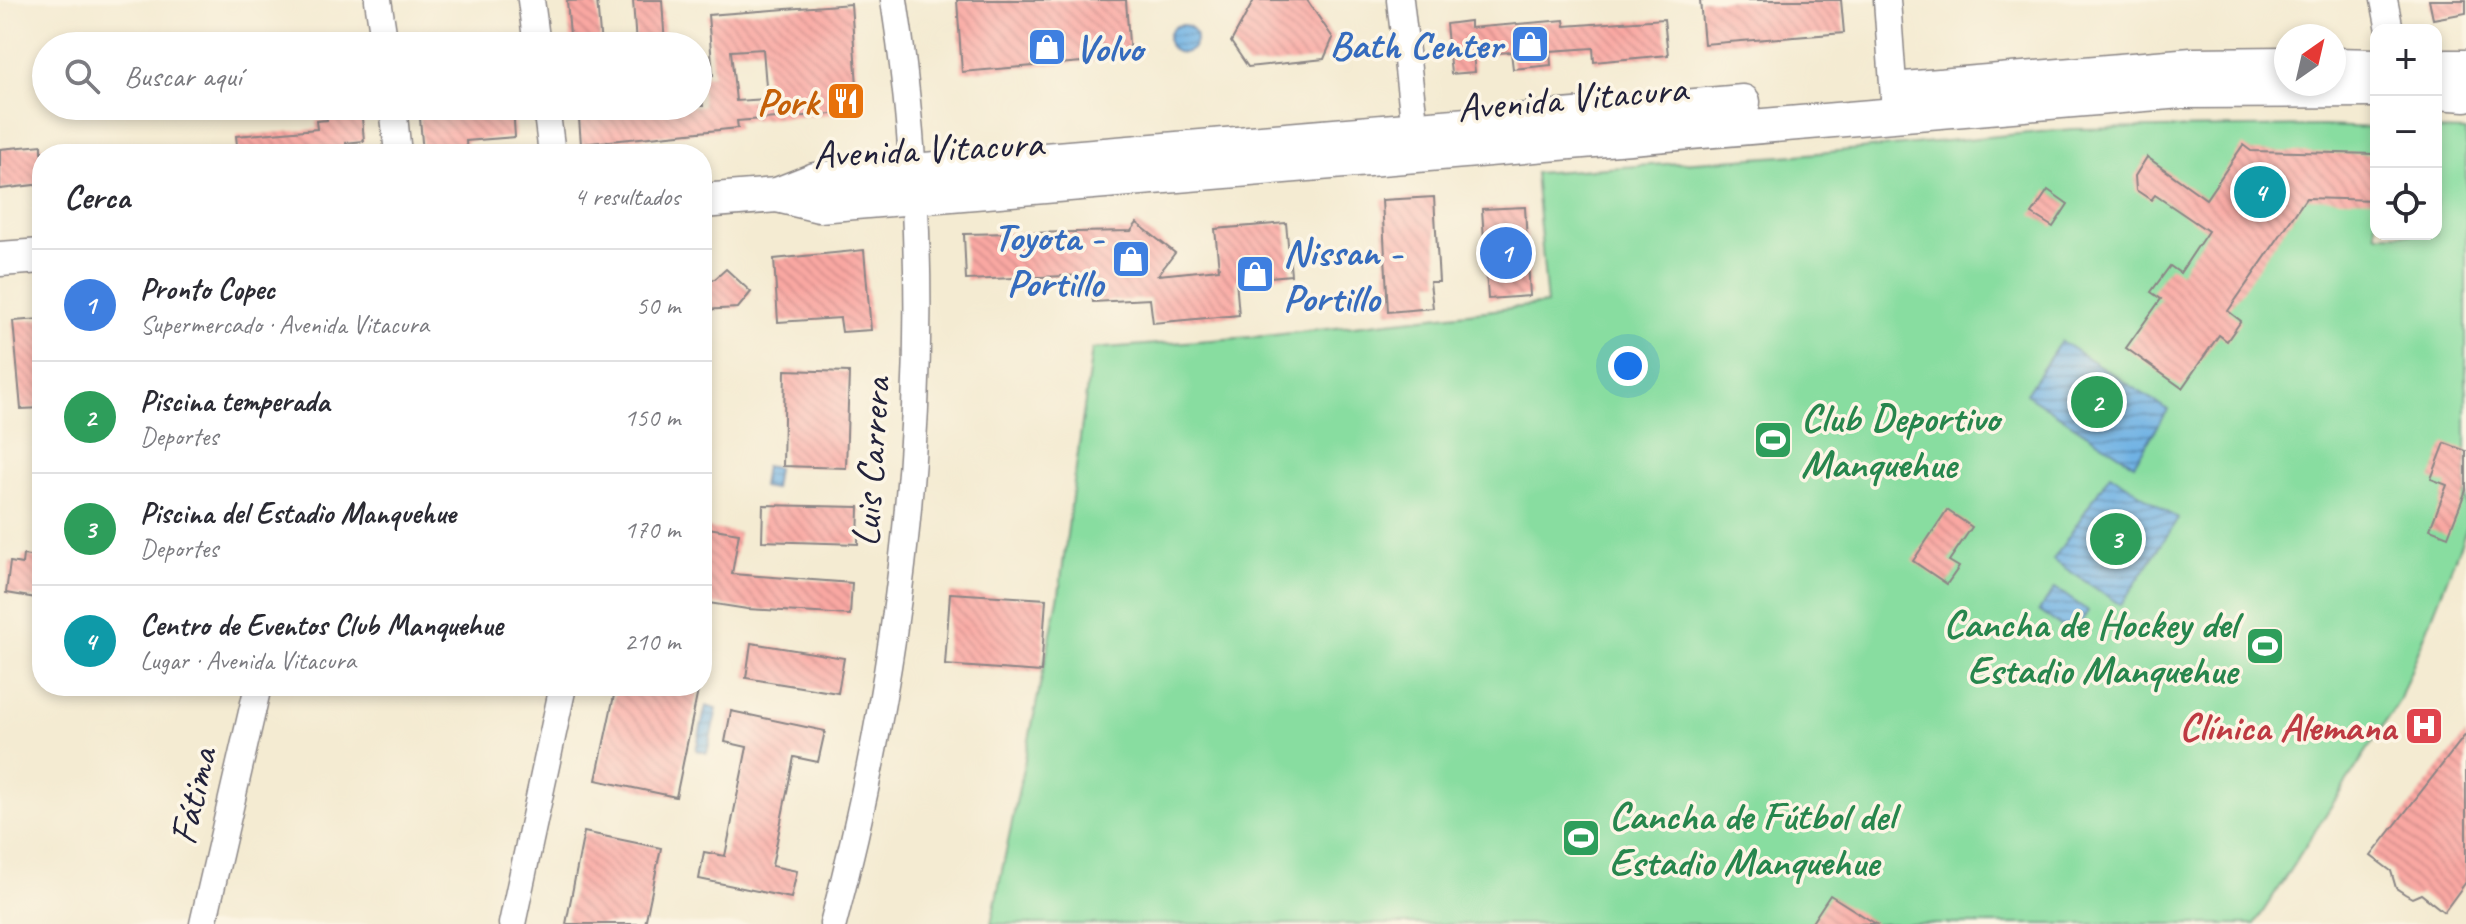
<!DOCTYPE html>
<html lang="es">
<meta charset="utf-8">
<style>
body{margin:0;font-family:Caveat,sans-serif;background:#f2f2f3;color:#2b2b33}
.controls{position:absolute;right:24px;top:24px;display:grid;overflow:hidden;border-radius:16px;box-shadow:0 4px 12px #0003}
.controls button{width:72px;height:72px;display:grid;place-items:center;padding:0;border:0;border-bottom:2px solid #e1e1e2;background:#fff;color:#2b2b33;font:40px sans-serif}
.compass{position:absolute;left:2274px;top:24px;width:72px;height:72px;border-radius:50%;background:#fff;box-shadow:0 4px 12px #0003;rotate:34deg}
.you{position:absolute;left:1628px;top:366px;width:28px;height:28px;margin:-20px;border:6px solid #fff;border-radius:50%;background:#1a73e8;box-shadow:0 0 0 12px #1a73e833}
.badge{display:grid;place-items:center;width:52px;height:52px;border-radius:50%;background:#db2777;color:#fff;font-size:26px;font-weight:700}
.pin{position:absolute;translate:-50% -50%;border:4px solid #fff;box-shadow:0 2px 8px #0006}
.list{margin:0;padding:0;list-style:none}
h2{display:flex;justify-content:space-between;align-items:center;height:104px;margin:0;padding:0 32px;font-size:34px}
h2 small{font-size:26px;font-weight:400;color:#7c7c81}
.list li{display:grid;grid-template-columns:52px 1fr auto;gap:24px;align-items:center;box-sizing:border-box;height:112px;padding:0 32px;border-top:2px solid #e1e1e2}
.list b{display:block;font-size:30px;white-space:nowrap}
.list p{margin:0;font-size:26px;white-space:nowrap;color:#7c7c81}
.list em{font-size:26px;font-style:normal;color:#7c7c81}
.icon{flex:none;width:44px;height:44px;fill:none;stroke:currentColor;stroke-width:2;stroke-linecap:round;stroke-linejoin:round}
.map{position:relative;flex:none;width:2466px;height:924px;overflow:hidden}
.search{position:absolute;background:#fff;box-shadow:0 4px 12px #0003;left:32px;top:32px;width:680px;height:88px;display:flex;align-items:center;gap:20px;box-sizing:border-box;padding:0 28px;border-radius:44px;color:#7c7c81;font-size:30px}
.panel{position:absolute;background:#fff;box-shadow:0 4px 12px #0003;left:32px;top:144px;width:680px;height:552px;border-radius:32px}
.map>svg:first-child{display:block}
</style>
<div class="map">
<svg width="2466" height="924" viewBox="0 0 2466 924">
<defs>
<pattern id="water-rules" width="6" height="5" patternUnits="userSpaceOnUse" patternTransform="scale(2)"><rect width="6" height="5" fill="#6fb2e4"/><path d="M0 2.5h6" fill="none" stroke="#5b90ba"/></pattern>
<pattern id="building-back-hatch" width="6" height="6" patternUnits="userSpaceOnUse" patternTransform="scale(2)"><rect width="6" height="6" fill="#f9a7a2"/><path d="M-1 5l2 2M0 0l6 6M5-1l2 2" fill="none" stroke="#d58f8c"/></pattern>
</defs>
<rect width="100%" height="100%" fill="#fcf5e5"/>
<filter id="ink" filterUnits="userSpaceOnUse"><feTurbulence type="fractalNoise" baseFrequency=".0125" numOctaves="2"/><feDisplacementMap in="SourceGraphic" scale="16" xChannelSelector="R" yChannelSelector="G"/><feConvolveMatrix kernelMatrix="1 2 1 2 8 2 1 2 1" color-interpolation-filters="sRGB"/></filter>
<filter id="wash" filterUnits="userSpaceOnUse"><feTurbulence type="fractalNoise" baseFrequency=".006" numOctaves="4" result="noise"/><feDisplacementMap in="SourceGraphic" scale="32" xChannelSelector="R" yChannelSelector="G"/><feGaussianBlur stdDeviation="1.8" result="paint"/><feColorMatrix in="noise" values="0 0 0 0 0 0 0 0 0 0 0 0 0 0 0 0 0 1.4 0 .05"/><feComposite in="paint" operator="in"/></filter>
<g filter="url(#wash)">
<rect width="100%" height="100%" fill="#f4ebd2"/>
<!-- park -->
<polygon fill="#88dda0" stroke="#55806e" stroke-width="2" points="2321,126 2376,128 2376,234 2436,234 2436,130 2466,131 2466,530 2399,701 2255,924 991,924 1059,594 1092,349 1265,336 1547,304 1535,173 1797,155 2072,129"/>
<!-- water -->
<g fill="url(#water-rules)" stroke="#486a90" stroke-width="2">
<circle cx="1182" cy="39" r="14"/>
<polygon points="2061,341 2168,410 2134,464 2026,394"/>
<polygon points="765,466 777,468 774,489 762,487"/>
<polygon points="2110,474 2178,519 2121,605 2053,560"/>
<polygon points="2055,588 2088,611 2073,634 2039,611"/>
<polygon points="706,706 717,709 707,753 696,750"/>
</g>
<g id="blocks">
<!-- building -->
<g fill="url(#building-back-hatch)" fill-rule="evenodd">
<polygon points="597,0 601,46 571,46 567,1"/>
<polygon points="633,0 662,0 665,46 636,46"/>
<polygon points="957,0 1126,0 1130,58 962,72"/>
<polygon points="1254,0 1307,0 1333,38 1324,59 1248,67 1231,42"/>
<polygon points="1700,0 1841,0 1844,33 1704,44"/>
<polygon points="2429,0 2466,0 2466,13 2433,19"/>
<path d="M 851,4 L 859,112 L 737,121 L 738,128 L 581,144 L 578,106 L 703,106 L 700,76 L 713,75 L 708,15 ZM 763,49 L 767,99 L 736,101 L 731,51 Z"/>
<polygon points="1664,19 1668,55 1594,62 1593,48 1550,51 1551,65 1513,69 1511,52 1473,55 1475,72 1451,74 1446,24 1470,21 1470,28 1564,20 1565,26"/>
<polygon points="325,106 361,106 364,141 346,143 347,154 238,154 236,136 317,129 316,121 327,120"/>
<polygon points="419,106 463,106 463,109 513,106 515,137 466,141 467,154 423,154"/>
<polygon points="42,145 42,184 0,189 0,149"/>
<polygon points="2243,145 2251,151 2376,154 2376,200 2306,198 2228,311 2241,321 2227,341 2219,335 2182,388 2126,348 2161,299 2151,292 2170,266 2180,273 2208,231 2155,195 2151,200 2136,190 2135,176 2147,157 2206,199"/>
<polygon points="2048,190 2068,204 2053,227 2032,214"/>
<polygon points="1434,197 1439,282 1430,282 1433,308 1388,312 1382,200"/>
<polygon points="1525,207 1530,296 1488,299 1482,209"/>
<polygon points="1137,223 1175,253 1158,275 1219,269 1215,229 1286,223 1291,275 1236,280 1239,315 1153,323 1150,299 1093,302 1091,275 966,280 964,234 1131,231"/>
<polygon points="864,250 871,330 842,332 840,318 778,322 774,259"/>
<polygon points="726,269 751,292 738,308 702,310 702,280 715,279"/>
<polygon points="42,319 42,408 21,409 13,321"/>
<polygon points="785,370 849,372 846,468 783,466"/>
<polygon points="2445,443 2466,451 2466,490 2448,536 2430,529 2447,485 2431,479"/>
<polygon points="763,505 859,507 858,544 762,541"/>
<polygon points="1947,510 1972,527 1949,561 1959,567 1947,584 1913,561"/>
<polygon points="702,527 739,533 732,574 852,583 850,615 747,609 702,602"/>
<polygon points="23,555 42,558 42,599 6,593 10,562 22,564"/>
<polygon points="950,593 1046,599 1041,672 945,665"/>
<polygon points="751,643 844,658 838,693 746,678"/>
<polygon points="616,686 699,686 676,797 596,780"/>
<polygon points="731,711 825,731 818,762 794,757 772,866 797,871 791,898 699,879 704,852 725,856 747,747 725,742"/>
<polygon points="2466,734 2466,882 2444,912 2421,894 2412,898 2405,894 2396,888 2391,871 2371,856"/>
<polygon points="584,832 661,848 645,924 566,924"/>
<polygon points="1830,895 1876,924 1811,924"/>
</g>
</g>
</g>
<g filter="url(#ink)">
<use href="#blocks" fill-opacity="0" stroke="#8b8686" stroke-width="2"/>
<g fill="none" stroke-linecap="round" stroke-linejoin="round">
<defs>
<g id="minor">
<polyline points="378,0 385,46"/>
<polyline points="531,0 537,46"/>
<polyline points="1400,0 1415,130"/>
<polyline points="1887,0 1895,112"/>
<polyline points="2384,0 2390,30"/>
<polyline points="393,106 398,154"/>
<polyline points="546,106 552,154"/>
<polyline points="203,924 258,686"/>
<polyline points="512,924 563,686"/>
<path d="M 833,924 C 913,622 942,310 894,0"/>
</g>
<g id="major">
<polyline points="2334,65 2376,66"/>
<polyline points="2436,67 2466,67"/>
<polyline points="1904,89 2192,65 2286,64"/>
<polyline points="2436,92 2466,94"/>
<polyline points="777,195 819,205 2181,91 2376,90"/>
<polyline points="702,201 777,195 815,180 888,173 1743,102"/>
<polyline points="0,259 42,256"/>
</g>
</defs>
<!-- minor casing -->
<use href="#minor" stroke="#8b8686" stroke-width="29"/>
<!-- major casing -->
<use href="#major" stroke="#8b8686" stroke-width="37"/>
<!-- minor -->
<use href="#minor" stroke="#fff" stroke-width="26"/>
<!-- major -->
<use href="#major" stroke="#fff" stroke-width="34"/>
</g>
</g>
<!-- icons -->
<defs>
<symbol id="shop-square" viewBox="-11 -11 22 22"><rect x="-9" y="-9" width="18" height="18" rx="4" fill="#3f7fe0" stroke="#fcf5e5"/><path d="M-5-2.5h2.3a2.7 3.5 0 0 1 5.4 0H5L5.5 6h-11ZM-1.5-2.5h3a1.5 2.3 0 0 0-3 0Z" fill="#fff"/></symbol>
<symbol id="restaurant-square" viewBox="-11 -11 22 22"><rect x="-9" y="-9" width="18" height="18" rx="4" fill="#e8710a" stroke="#fcf5e5"/><path d="M-5-6h1v4h1v-4h1v4h1v-4h1v5L-1.5 .5V6h-2V.5L-5-1ZM5-6V6H3V1.5H1.5Q1.5-4 5-6Z" fill="#fff"/></symbol>
<symbol id="stadium-square" viewBox="-11 -11 22 22"><rect x="-9" y="-9" width="18" height="18" rx="4" fill="#2e9e5b" stroke="#fcf5e5"/><path d="M0-5a6.5 5 0 1 0 0 10a6.5 5 0 1 0 0-10ZM-3.5-1.8h7v3.6h-7Z" fill="#fff"/></symbol>
<symbol id="hospital-square" viewBox="-11 -11 22 22"><rect x="-9" y="-9" width="18" height="18" rx="4" fill="#e0444e" stroke="#fcf5e5"/><path d="M-5-5h3v3.5h4V-5h3V5h-3V1.5h-4V5h-3Z" fill="#fff"/></symbol>
</defs>
<g fill-rule="evenodd">
<use href="#shop-square" x="1508" y="22" width="44" height="44"/>
<use href="#shop-square" x="1025" y="25" width="44" height="44"/>
<use href="#restaurant-square" x="824" y="79" width="44" height="44"/>
<use href="#shop-square" x="1109" y="237" width="44" height="44"/>
<use href="#shop-square" x="1233" y="252" width="44" height="44"/>
<use href="#stadium-square" x="1751" y="418" width="44" height="44"/>
<use href="#stadium-square" x="2243" y="624" width="44" height="44"/>
<use href="#hospital-square" x="2402" y="704" width="44" height="44"/>
<use href="#stadium-square" x="1559" y="816" width="44" height="44"/>
</g>
<g text-anchor="middle" stroke-width="7" stroke-linejoin="round" paint-order="stroke">
<!-- shop labels -->
<g font-size="40" font-weight="bold" fill="#366cbe" stroke="#fcf5e5" text-anchor="end">
<text x="1502" y="58">Bath Center</text>
<text x="1075" y="61" text-anchor="start">Volvo</text>
<text x="1103" y="250">Toyota -<tspan x="1103" dy="46">Portillo</tspan></text>
<text x="1283" y="265" text-anchor="start">Nissan -<tspan x="1283" dy="46">Portillo</tspan></text>
</g>
<!-- street labels -->
<g font-size="40" fill="#22223b" stroke="#fcf5e5">
<text transform="translate(1572 97) rotate(-5)" y="14">Avenida Vitacura</text>
<text transform="translate(928 148) rotate(-3)" y="14">Avenida Vitacura</text>
<text transform="translate(870 462) rotate(-86)" y="14">Luis Carrera</text>
<text transform="translate(192 796) rotate(-77)" y="14">Fátima</text>
</g>
<!-- food labels -->
<g font-size="40" font-weight="bold" fill="#c56008" stroke="#fcf5e5" text-anchor="end">
<text x="818" y="115">Pork</text>
</g>
<!-- leisure labels -->
<g font-size="40" font-weight="bold" fill="#27864d" stroke="#fcf5e5" text-anchor="start">
<text x="1801" y="431">Club Deportivo<tspan x="1801" dy="46">Manquehue</tspan></text>
<text x="2237" y="637" text-anchor="end">Cancha de Hockey del<tspan x="2237" dy="46">Estadio Manquehue</tspan></text>
<text x="1609" y="829">Cancha de Fútbol del<tspan x="1609" dy="46">Estadio Manquehue</tspan></text>
</g>
<!-- health labels -->
<g font-size="40" font-weight="bold" fill="#be3a42" stroke="#fcf5e5" text-anchor="end">
<text x="2396" y="740">Clínica Alemana</text>
</g>
</g>
</svg>
<div class="controls">
<button>+</button>
<button>−</button>
<button><svg class="icon" aria-label="locate" viewBox="0 0 24 24"><circle cx="12" cy="12" r="6"/><path d="M12 2v4M12 18v4M2 12h4M18 12h4"/></svg></button>
</div>
<svg class="compass" viewBox="-18 -18 36 36"><path d="M0-13l5 13h-10z" fill="#e53935"/><path d="M0 13l5-13h-10z" fill="#7c7c81"/></svg>
<div class="you"></div>
<div class="pin badge" style="left:1506px;top:253px;background:#3f7fe0">1</div>
<div class="pin badge" style="left:2097px;top:402px;background:#2e9e5b">2</div>
<div class="pin badge" style="left:2116px;top:539px;background:#2e9e5b">3</div>
<div class="pin badge" style="left:2260px;top:192px;background:#0f9aa8">4</div>
<div class="search"><svg class="icon" aria-label="search" viewBox="0 0 24 24"><circle cx="10" cy="10" r="6"/><path d="M15 15l6 6"/></svg>Buscar aquí</div>
<section class="panel">
<h2>Cerca<small>4 resultados</small></h2>
<ul class="list">
<li><span class="badge" style="background:#3f7fe0">1</span><div><b>Pronto Copec</b><p>Supermercado · Avenida Vitacura</p></div><em>50 m</em></li>
<li><span class="badge" style="background:#2e9e5b">2</span><div><b>Piscina temperada</b><p>Deportes</p></div><em>150 m</em></li>
<li><span class="badge" style="background:#2e9e5b">3</span><div><b>Piscina del Estadio Manquehue</b><p>Deportes</p></div><em>170 m</em></li>
<li><span class="badge" style="background:#0f9aa8">4</span><div><b>Centro de Eventos Club Manquehue</b><p>Lugar · Avenida Vitacura</p></div><em>210 m</em></li>
</ul>
</section>
</div>
